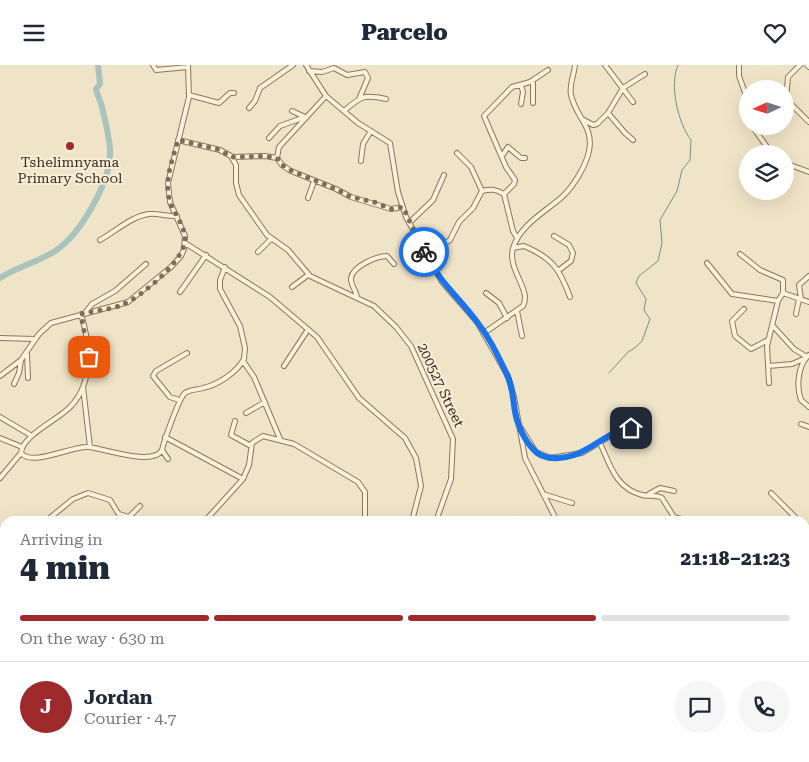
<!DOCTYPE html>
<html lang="en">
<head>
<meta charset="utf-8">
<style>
	body { margin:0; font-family:"Roboto Serif",serif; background:#f6f6f7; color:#1f2937; height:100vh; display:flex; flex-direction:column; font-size:19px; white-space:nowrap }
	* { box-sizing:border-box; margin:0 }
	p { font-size:16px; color:#747a83 }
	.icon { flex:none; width:28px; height:28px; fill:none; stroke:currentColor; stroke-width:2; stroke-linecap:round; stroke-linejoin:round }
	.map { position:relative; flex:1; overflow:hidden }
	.details { position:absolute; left:0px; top:451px; width:810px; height:246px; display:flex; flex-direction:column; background:#fff; border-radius:15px 15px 0 0; box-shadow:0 5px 20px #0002 }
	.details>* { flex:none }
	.needle { width:32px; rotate:266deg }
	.fabs { position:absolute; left:739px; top:15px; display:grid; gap:10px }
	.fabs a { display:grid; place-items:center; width:55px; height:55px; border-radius:50%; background:#fff; box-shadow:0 5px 20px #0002; font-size:25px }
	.pin { position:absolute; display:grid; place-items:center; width:42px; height:42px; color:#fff; margin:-21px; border-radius:10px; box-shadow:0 2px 8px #0006 }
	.courier { position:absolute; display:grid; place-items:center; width:50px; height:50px; margin:-25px; border:4px solid #1a73e8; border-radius:50%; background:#fff; color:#222; box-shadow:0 1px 6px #0007 }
	.head em { font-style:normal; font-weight:800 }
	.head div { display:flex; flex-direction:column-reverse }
	.head { display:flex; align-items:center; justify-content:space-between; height:85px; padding:0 20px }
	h1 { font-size:32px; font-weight:800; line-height:38px }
	.bar { display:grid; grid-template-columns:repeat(4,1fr); gap:8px 5px; align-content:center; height:60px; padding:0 20px }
	.bar i { height:6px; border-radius:4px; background:#e0e1e3 }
	.bar .selected { background:#9e2a2b }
	.bar p { grid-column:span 4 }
	.line { display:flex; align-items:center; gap:12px; padding:0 20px; border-top:1px solid #e0e1e3 }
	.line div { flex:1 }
	.round { display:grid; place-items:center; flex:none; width:52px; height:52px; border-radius:26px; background:#f6f6f7 }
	header { display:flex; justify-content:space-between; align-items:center; height:65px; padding:0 20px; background:#fff; font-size:22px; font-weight:800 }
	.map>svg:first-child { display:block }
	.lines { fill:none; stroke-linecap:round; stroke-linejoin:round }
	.stream { stroke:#6f938a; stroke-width:1 }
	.river { stroke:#a9c4bc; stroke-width:6 }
	.minor-casing { stroke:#8d765c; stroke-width:6 }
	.minor { stroke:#faf1dc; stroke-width:4 }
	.done { stroke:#7c6e5b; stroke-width:5; stroke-dasharray:0 9 }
	.route { stroke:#1a73e8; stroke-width:6 }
	.poi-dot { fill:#9e2a2b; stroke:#f7eed8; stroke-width:2 }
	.labels { text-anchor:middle; stroke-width:4; stroke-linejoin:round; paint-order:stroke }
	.poi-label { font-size:14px; fill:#3d2e20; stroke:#f7eed8 }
	.street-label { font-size:14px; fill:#3d2e20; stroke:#f7eed8 }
</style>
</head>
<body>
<header><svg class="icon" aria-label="menu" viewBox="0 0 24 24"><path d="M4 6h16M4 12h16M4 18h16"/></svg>Parcelo<svg class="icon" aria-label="heart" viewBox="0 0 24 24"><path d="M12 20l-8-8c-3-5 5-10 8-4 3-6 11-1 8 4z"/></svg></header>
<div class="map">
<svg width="809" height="697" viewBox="0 0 809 697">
	<rect width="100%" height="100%" fill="#f0e4c8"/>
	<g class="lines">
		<path class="stream" d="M609 308 628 287 636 282 642 276 650 254 644 245 646 234 636 218 639 211 658 196 662 178 660 155 677 126 682 105 690 95 691 75C678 58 669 20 678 0
			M294 697 299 692"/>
		<path class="river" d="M0 213C17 202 38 197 55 186 81 169 112 115 110 84 109 70 105 55 102 42 101 36 97 31 96 24L100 19 98 0"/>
		<defs>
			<path id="minor" d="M153 0 156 5 188 2
				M306 0 326 31 358 58 390 78 398 127 406 152 442 217 477 257 508 311 514 332 525 393 557 456
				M605 0 633 37
				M739 0V11L748 36
				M800 0 788 12 786 34 809 57
				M807 0 809 2
				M309 6 322 7 334 3 347 10 365 7 368 13 359 34
				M533 15V38
				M521 20 523 27 521 39
				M189 30 219 38 230 28H234
				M249 43 255 36 260 23 293 0
				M292 46 305 52
				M344 46C361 31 364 29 386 34
				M608 48 625 68 633 75
				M582 54 593 60 597 59 608 48 623 23 645 9
				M752 61 772 89
				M269 73 280 61 305 52
				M178 75 220 85 231 91 236 100V118L239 130 267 170 288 185 310 211 374 241 396 262 411 281 453 374 451 414 436 456
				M457 88 471 102 482 126
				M502 91 508 82 521 93H525
				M232 92 265 91 277 93 282 100 291 106 336 124 351 132 391 144 403 142
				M277 93 279 82 326 31
				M361 96 363 79 371 66
				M785 98 809 107
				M504 129 514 119 515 115 506 102 484 51 512 22 530 17 548 5
				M308 133 314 116
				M409 158 433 135 444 110
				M554 171 569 180 573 188 571 196 559 205
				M100 175C116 166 132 151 149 149 159 148 167 152 177 151
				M185 178 270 232 317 272 359 333 405 373 416 393 421 421 412 456
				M513 183 524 181C553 193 560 205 570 232
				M258 187 271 174
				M740 189 760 205 783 215V228
				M427 191 450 175 459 157 473 143 482 126C491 124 496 124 504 129L513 166 517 173
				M707 198 732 229 778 236 783 228 809 237
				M292 222 308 210
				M180 227 206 190
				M486 228 499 238 507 253
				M357 232C356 225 350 219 351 213 353 201 377 191 387 191L394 199
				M801 234 799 220 809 211
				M744 244 732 256 735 271 751 284 768 275
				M517 246 522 271
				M85 248 92 239 115 226 146 199
				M81 249C90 278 94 317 71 341 60 354 22 370 21 388 32 402 71 381 88 382 103 383 153 402 162 385 164 376 179 333 185 328 191 324 197 325 203 323 218 320 237 307 244 294L245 283 240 261 220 224V215L225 202
				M796 249 799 234
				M773 261 794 284 807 292
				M484 268 523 241C532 225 507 205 513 183 520 160 545 147 562 132 573 122 586 101 589 86 594 61 576 53 571 30 569 20 574 10 575 0
				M0 273 35 274
				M27 289 28 313
				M809 290C798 300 796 321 801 335L809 342
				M243 296 254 312 280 374
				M284 301 307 266
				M768 301 792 299 806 293
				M0 311 21 295 39 269 51 258 128 237 171 202 181 191 184 184 185 171 170 137 168 118 189 32 188 0
				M769 318 767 281 778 236
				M14 319 19 308 21 295
				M83 322 90 382
				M179 335 170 332 153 311 156 306 187 288
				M246 348 265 337
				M0 352 32 371
				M235 356 231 370 251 381
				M801 359 809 362
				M519 360 536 387 550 393 582 388 619 366 634 362
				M165 372 243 414
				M0 373 22 382
				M600 378C610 399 615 423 642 430 649 432 655 429 662 433L674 452 688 456
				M162 385 168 394
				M0 413 21 388
				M771 428 799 456
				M543 429 572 438
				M649 429 660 423 674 426
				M119 449 129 452 140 441
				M517 454 518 456
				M46 456 73 434 88 428 110 435 123 456
				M205 456 243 414 249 400 252 378 263 371 294 379 358 417 365 427V456
				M805 464 809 468
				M0 472 5 473
				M805 477 809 472
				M0 512 5 514
				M0 637 5 638
				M213 692 216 697
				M0 694 4 697
				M161 697 162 692
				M185 697 186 694 192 693 203 696
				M237 697 239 692
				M358 697 362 692
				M524 697 526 692"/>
		</defs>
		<use href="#minor" class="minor-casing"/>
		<use href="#minor" class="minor"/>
	</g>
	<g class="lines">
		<path class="done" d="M89 292 81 249C95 245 109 245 122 240 141 232 187 194 185 173 184 161 177 152 172 142 162 119 172 97 178 75L220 85 232 92 265 91 277 93 282 100 292 106 336 124 351 132 374 137 391 144 403 142 424 187"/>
		<path class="route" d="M424 187C440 218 458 231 477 257 489 272 499 292 507 310 515 325 512 343 518 358 522 370 533 390 546 392 582 400 602 366 631 363"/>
	</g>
	<circle class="poi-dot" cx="70" cy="81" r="5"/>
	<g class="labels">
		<g class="poi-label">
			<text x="70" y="102">Tshelimnyama<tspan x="70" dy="16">Primary School</tspan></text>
		</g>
		<g class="street-label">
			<text transform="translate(441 320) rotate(65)" y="5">200527 Street</text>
		</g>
	</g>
</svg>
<div class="fabs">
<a><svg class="needle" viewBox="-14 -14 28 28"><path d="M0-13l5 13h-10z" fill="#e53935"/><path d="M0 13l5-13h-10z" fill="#747a83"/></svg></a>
<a><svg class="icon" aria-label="layers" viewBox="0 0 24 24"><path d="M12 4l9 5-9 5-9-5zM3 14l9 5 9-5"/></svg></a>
</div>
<div class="pin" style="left:89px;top:292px;background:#ea580c"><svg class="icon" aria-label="bag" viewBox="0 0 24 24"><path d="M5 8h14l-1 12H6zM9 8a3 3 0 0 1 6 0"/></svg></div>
<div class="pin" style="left:631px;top:363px;background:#1f2937"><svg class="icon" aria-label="home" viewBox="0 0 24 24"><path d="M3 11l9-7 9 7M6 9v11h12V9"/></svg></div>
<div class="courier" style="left:424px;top:187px"><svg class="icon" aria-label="bike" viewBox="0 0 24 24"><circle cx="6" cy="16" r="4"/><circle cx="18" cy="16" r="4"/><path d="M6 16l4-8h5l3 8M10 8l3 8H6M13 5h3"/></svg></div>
<section class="details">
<div class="head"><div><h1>4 min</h1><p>Arriving in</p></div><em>21:18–21:23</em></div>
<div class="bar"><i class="selected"></i><i class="selected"></i><i class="selected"></i><i></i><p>On the way · 630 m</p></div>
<div class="line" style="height:90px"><b class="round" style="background:#9e2a2b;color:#fff">J</b><div><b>Jordan</b><p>Courier · 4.7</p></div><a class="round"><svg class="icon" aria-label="chat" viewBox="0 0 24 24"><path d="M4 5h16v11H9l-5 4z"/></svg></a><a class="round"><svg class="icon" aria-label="phone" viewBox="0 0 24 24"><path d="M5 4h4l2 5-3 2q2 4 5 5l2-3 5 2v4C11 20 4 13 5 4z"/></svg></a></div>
</section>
</div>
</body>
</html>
